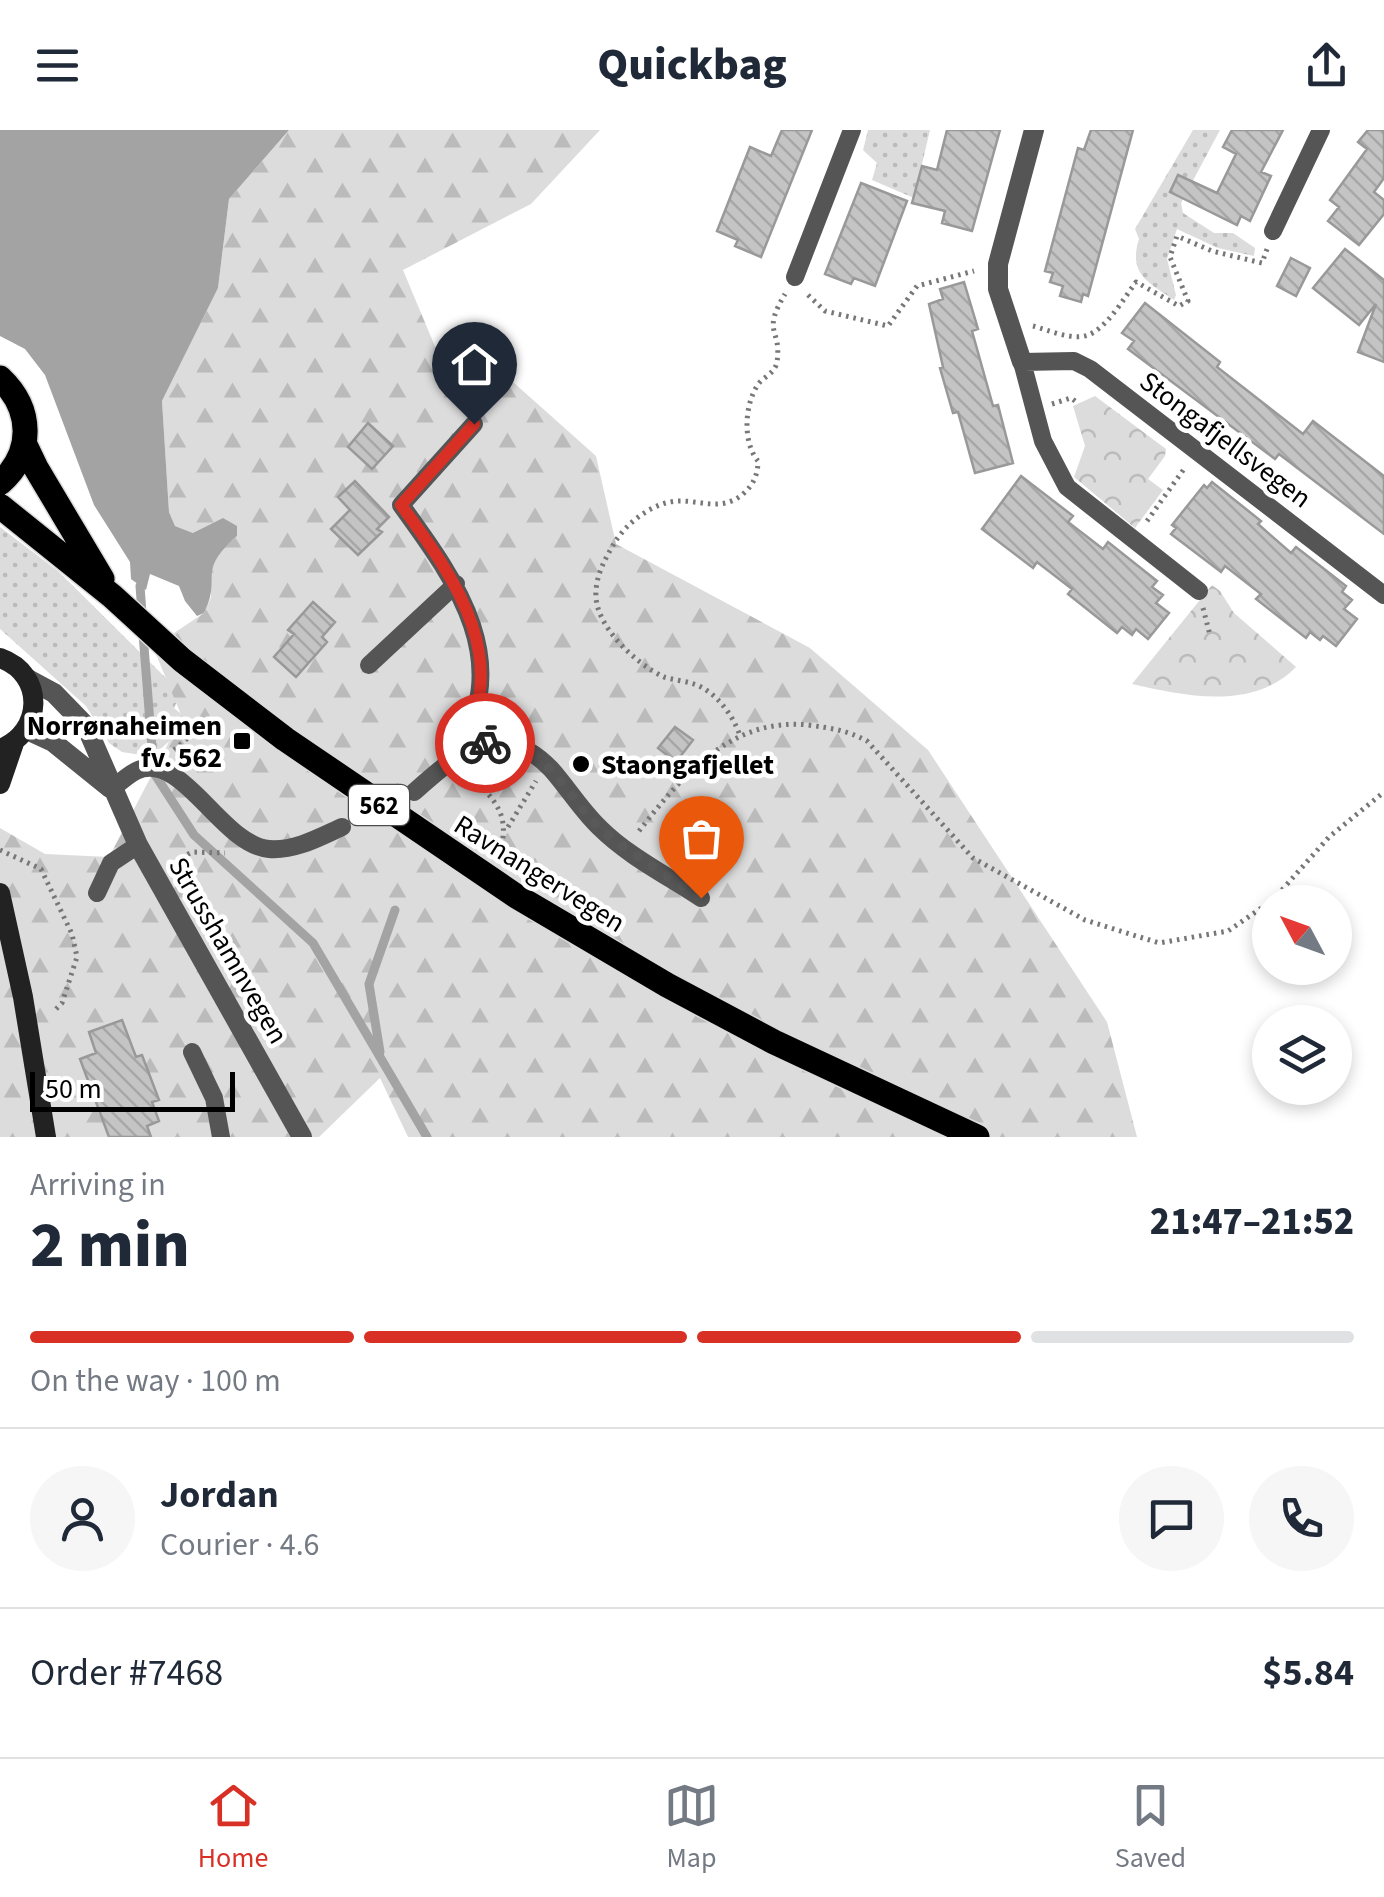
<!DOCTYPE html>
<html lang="en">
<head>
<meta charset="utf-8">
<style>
	body { margin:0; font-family:"Source Sans 3",sans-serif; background:#f6f6f7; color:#1f2937; height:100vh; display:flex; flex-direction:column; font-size:38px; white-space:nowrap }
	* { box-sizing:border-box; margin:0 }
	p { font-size:32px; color:#747a83 }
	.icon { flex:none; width:55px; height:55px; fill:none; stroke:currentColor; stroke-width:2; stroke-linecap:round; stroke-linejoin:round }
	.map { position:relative; height:1007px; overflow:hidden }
	.drawer { display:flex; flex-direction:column; background:#fff; flex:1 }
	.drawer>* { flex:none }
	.needle { width:65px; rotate:311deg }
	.fabs { position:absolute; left:1252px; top:755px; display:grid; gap:20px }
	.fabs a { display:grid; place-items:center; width:100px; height:100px; border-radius:50%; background:#fff; box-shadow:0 5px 15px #0003; font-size:50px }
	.scale { position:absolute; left:30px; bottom:25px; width:205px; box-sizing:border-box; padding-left:10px; border:5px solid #000; border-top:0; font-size:28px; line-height:35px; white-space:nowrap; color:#000; -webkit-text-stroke:8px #fff; paint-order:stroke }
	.pin { position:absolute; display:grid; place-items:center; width:85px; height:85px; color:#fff; margin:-102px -42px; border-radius:50% 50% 50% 0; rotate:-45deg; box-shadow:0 0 10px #0007 }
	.pin .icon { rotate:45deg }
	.courier { position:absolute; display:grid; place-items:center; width:100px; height:100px; margin:-50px; border:8px solid #d93025; border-radius:50%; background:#fff; color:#222; box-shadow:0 2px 12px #0007 }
	.summary em { font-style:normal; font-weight:800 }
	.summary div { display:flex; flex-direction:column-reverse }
	.summary { display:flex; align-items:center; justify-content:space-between; height:170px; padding:0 30px }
	h1 { font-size:65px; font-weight:800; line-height:75px }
	.bar { display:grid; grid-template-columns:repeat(4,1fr); gap:15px 10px; align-content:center; height:120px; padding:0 30px }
	.bar i { height:12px; border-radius:8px; background:#e0e1e3 }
	.bar .current { background:#d93025 }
	.bar p { grid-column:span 4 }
	.line { display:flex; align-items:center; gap:25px; padding:0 30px; border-top:2px solid #e0e1e3 }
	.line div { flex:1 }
	.round { display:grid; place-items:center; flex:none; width:105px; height:105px; border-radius:52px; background:#f6f6f7 }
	header { display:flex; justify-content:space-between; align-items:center; height:130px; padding:0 30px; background:#fff; font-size:45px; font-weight:800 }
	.tab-bar { display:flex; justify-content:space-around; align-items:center; height:140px; border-top:2px solid #e0e1e3; background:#fff; font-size:28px; color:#747a83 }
	.tab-bar a { display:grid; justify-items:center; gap:5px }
	.tab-bar .current { color:#d93025 }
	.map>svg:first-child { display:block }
	.grass { fill:url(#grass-dots) }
	.forest { fill:url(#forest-firs) }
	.park { fill:url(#park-crowns) }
	.water { fill:#a3a3a3 }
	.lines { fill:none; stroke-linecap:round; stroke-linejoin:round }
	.stream { stroke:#a3a3a3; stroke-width:9 }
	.building { fill:url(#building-back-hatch); stroke:#999; stroke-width:2.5 }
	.primary-casing { stroke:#dbdbdb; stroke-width:28 }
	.path { stroke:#777; stroke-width:5; stroke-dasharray:2.5 5; stroke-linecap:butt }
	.service { stroke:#555; stroke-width:18 }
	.minor { stroke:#555; stroke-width:20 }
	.tertiary { stroke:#555; stroke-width:20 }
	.secondary { stroke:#222; stroke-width:20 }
	.primary { stroke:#000; stroke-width:25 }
	.done { stroke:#595959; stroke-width:10; stroke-dasharray:0 18 }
	.route { stroke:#d93025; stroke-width:12 }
	.poi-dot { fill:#000; stroke:#fff; stroke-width:4 }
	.labels { text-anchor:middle; stroke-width:9; stroke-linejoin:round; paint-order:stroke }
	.shield { fill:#fff; stroke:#4c4c4c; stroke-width:2.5 }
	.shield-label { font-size:25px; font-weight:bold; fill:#000 }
	.street-label { font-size:28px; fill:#000; stroke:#fff }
	.poi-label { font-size:28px; font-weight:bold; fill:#000; stroke:#fff; text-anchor:end }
</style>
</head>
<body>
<header><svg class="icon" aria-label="menu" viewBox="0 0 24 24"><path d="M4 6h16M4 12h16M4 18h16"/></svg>Quickbag<svg class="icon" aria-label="share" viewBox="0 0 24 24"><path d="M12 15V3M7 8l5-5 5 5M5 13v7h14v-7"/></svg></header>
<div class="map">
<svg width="1384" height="1007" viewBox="0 0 1384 1007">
	<defs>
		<pattern id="grass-dots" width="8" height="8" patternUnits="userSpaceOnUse" patternTransform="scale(2.5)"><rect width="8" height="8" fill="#dcdcdc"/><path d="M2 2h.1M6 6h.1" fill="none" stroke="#bbb" stroke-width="1.8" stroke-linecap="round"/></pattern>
		<pattern id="forest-firs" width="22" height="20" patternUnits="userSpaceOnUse" patternTransform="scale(2.5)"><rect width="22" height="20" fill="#dcdcdc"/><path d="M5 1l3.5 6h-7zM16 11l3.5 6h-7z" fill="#bbb"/></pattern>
		<pattern id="park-crowns" width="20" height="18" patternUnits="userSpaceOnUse" patternTransform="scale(2.5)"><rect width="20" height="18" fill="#dcdcdc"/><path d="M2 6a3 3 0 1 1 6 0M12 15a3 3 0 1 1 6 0" fill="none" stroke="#bbb"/></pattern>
		<pattern id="building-back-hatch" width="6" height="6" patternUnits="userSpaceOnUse" patternTransform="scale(2.5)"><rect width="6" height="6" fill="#c4c4c4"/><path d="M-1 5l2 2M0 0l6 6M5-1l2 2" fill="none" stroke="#a7a7a7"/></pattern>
	</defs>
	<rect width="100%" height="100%" fill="#fff"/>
	<path class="grass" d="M868 0H930L914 68 872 50 877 33 863 20Z
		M1193 0H1220L1181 73 1183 83 1214 103H1233L1255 118 1254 126 1218 118 1177 99 1167 129 1176 165 1174 170C1148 152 1128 144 1139 109L1135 99Z
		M0 397 58 441 181 563 174 578 191 592 156 623 148 626 122 622 109 613 86 576 0 499Z"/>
	<path class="forest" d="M289 0H600L531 74 403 140 439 226 513 252 596 326 616 414 810 518 928 620 1107 892 1137 1007H408L380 948 319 1007H0V698L45 724 109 727 182 587 153 517 204 483 211 467V436L220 421 237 406 193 403 175 396 169 382 162 271 218 158 229 69Z"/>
	<path class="park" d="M1095 266 1166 319 1165 326 1148 349 1163 360 1135 398 1074 347 1085 316 1073 276Z
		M1212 455 1220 461 1234 483 1296 537C1253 581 1185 566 1132 554Z"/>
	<path class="water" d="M0 0H289L229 69 218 158 162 271 169 382 175 396 193 403 223 388 237 396V406C195 443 223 446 204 483L197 486 185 471 179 456 150 444 146 460 131 449 130 432 94 375 45 245 25 219 0 206Z"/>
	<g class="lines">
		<path class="stream" d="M140 456 142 483
			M143 504 154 643 194 705 313 813 427 1007
			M380 922 369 854 395 780"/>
	</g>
	<path class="building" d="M782 0H812L761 127 735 116 738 110 717 101 750 17 771 26Z
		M947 0H1000L972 101 942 93 945 81 912 73 922 36 937 40Z
		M1091 0H1133L1088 166 1083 164 1081 172 1060 166 1063 156 1050 152 1053 143 1045 141 1078 18 1084 20Z
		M1232 0H1283L1261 42 1271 46 1250 91 1241 86 1237 95 1170 62 1178 45 1217 63 1236 24 1223 17Z
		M1368 0H1384V48L1374 62 1384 70V84L1359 115 1328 91 1339 77 1330 70 1367 19 1358 12Z
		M861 53 907 71 875 156 854 148 851 154 825 144Z
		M1345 119 1384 150V232L1358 222 1376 174 1359 195 1313 158Z
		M1291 128 1310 138 1296 166 1277 156Z
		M964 152 978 199 972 201 993 276 998 275 1013 333 975 343 958 282 953 283 940 238 943 237 929 174 943 169 940 159Z
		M1145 173 1220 232 1217 237 1303 304 1313 291 1384 346V404L1279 324 1275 329 1128 219 1134 211 1122 203Z
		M368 293 393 316 372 339 348 317Z
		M1021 346 1073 386 1068 392 1103 419 1108 412 1157 451 1152 457 1163 465 1156 473 1169 483 1148 509 1136 499 1132 505 1122 497 1117 503 1068 464 1072 459 1037 432 1033 438 982 399Z
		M355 351 389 387 377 399 382 402 358 425 331 399 350 380 338 367Z
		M1212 352 1261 391 1258 394 1291 423 1296 417 1346 456 1342 462 1352 470 1344 479 1357 489 1336 516 1323 506 1320 510 1310 502 1306 508 1256 469 1261 464 1225 436 1221 442 1171 404 1176 398 1172 395 1204 355 1207 358Z
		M313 472 335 492 322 507 327 512 296 547 274 527 294 504 288 500Z
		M675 597 693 610 676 632 658 618Z
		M122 890 136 927 142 925 159 970 152 972 159 991 147 996 151 1007H109L80 929 96 923 89 902Z"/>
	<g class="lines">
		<defs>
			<path id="primary" d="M0 248C33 279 34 323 0 353
				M25 315 36 338 102 449
				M0 376 112 466 182 530 285 609 516 766 667 855 774 912 977 1007"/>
		</defs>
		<use href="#primary" class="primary-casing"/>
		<path class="path" d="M808 165 825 181 888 196 917 156 974 141
			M1033 196C1048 200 1073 211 1088 205 1107 198 1124 168 1136 152L1179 176 1188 171 1170 127 1177 106 1212 121 1262 133 1267 119
			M1052 274 1071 268 1079 274
			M1147 391 1184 339
			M1203 478 1210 505
			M739 603C732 584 715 561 694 554 685 551 674 550 664 547 636 534 593 495 596 461 597 443 606 427 615 412 626 394 649 376 670 372 696 367 719 384 743 364 753 355 758 345 758 331 743 313 744 277 757 256 762 247 775 244 777 232 782 198 761 204 785 164
			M174 620 207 591 224 606
			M468 643C494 669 511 684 500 721
			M508 697 536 651
			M639 701C682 646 731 587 808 595 830 598 847 600 867 611L973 728 1085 790 1159 813 1228 801 1273 770 1329 707 1384 662
			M0 720 41 739 72 804 77 827 62 873 54 881
			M181 728 192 722 225 723"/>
		<path class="service" d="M1273 101 1321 0
			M795 147 852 0
			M1199 461 1067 357 1043 311 1022 232 1074 231 1090 239 1384 465
			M369 535 456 454
			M453 628C517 534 457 452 401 375L474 294
			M112 659C119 653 128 645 136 641 182 619 221 715 269 719 295 721 320 707 342 697
			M414 662C457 624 499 585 551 639 568 658 581 680 600 698 628 726 668 746 701 768
			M97 763 111 733 138 715
			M192 922 214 968 221 1007"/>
		<path class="minor" d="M1022 232 998 159V134L1034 0"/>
		<path class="tertiary" d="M28 549 54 563 86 596 138 715 302 1007
			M27 600 53 612 110 658"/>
		<path class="secondary" d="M0 528C46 544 43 603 0 619
			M0 654 14 613
			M0 763 23 867 46 1007"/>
		<use href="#primary" class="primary"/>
	</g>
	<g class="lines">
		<path class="done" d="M485 613C542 601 569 673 604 702 634 726 669 746 701 768"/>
		<path class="route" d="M474 294 401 375C457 451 517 535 454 628L485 613"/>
	</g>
	<g class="poi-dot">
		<rect x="232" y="601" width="20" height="20" rx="5"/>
		<circle cx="581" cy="634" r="10"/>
	</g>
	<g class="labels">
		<rect class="shield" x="349" y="655" width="60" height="40" rx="8"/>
		<g class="shield-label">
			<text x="379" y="684">562</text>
		</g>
		<g class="street-label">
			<text transform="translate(1226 309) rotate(37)" y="10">Stongafjellsvegen</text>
			<text transform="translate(540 743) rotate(32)" y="10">Ravnangervegen</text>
			<text transform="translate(229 820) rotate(60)" y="10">Strusshamnvegen</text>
		</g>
		<g class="poi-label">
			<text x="222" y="605">Norrønaheimen<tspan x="222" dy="32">fv. 562</tspan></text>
			<text x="601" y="644" text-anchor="start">Staongafjellet</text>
		</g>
	</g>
</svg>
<div class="fabs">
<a><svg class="needle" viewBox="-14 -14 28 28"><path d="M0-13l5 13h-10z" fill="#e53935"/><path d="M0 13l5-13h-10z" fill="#747a83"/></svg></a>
<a><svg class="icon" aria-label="layers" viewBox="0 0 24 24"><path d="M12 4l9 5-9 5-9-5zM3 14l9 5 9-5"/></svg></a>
</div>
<div class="scale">50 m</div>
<div class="pin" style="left:701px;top:768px;background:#ea580c"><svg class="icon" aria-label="bag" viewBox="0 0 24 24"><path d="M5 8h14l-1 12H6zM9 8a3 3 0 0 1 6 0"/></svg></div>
<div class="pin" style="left:474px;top:294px;background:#1f2937"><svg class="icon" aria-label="home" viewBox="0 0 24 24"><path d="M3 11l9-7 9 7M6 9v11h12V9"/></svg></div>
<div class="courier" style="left:485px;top:613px"><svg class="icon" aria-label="bike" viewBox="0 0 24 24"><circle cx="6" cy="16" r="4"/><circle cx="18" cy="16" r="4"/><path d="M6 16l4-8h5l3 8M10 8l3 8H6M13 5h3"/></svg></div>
</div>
<section class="drawer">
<div class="summary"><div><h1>2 min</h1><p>Arriving in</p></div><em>21:47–21:52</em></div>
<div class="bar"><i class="current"></i><i class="current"></i><i class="current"></i><i></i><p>On the way · 100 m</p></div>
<div class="line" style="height:180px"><a class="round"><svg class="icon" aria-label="person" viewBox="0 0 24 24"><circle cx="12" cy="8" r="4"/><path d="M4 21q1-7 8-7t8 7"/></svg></a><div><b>Jordan</b><p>Courier · 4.6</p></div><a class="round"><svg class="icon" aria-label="chat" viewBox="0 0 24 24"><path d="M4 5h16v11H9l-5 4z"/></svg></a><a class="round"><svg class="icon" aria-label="phone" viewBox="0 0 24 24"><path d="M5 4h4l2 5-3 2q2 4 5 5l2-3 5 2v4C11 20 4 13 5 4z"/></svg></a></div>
<div class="line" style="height:130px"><div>Order #7468</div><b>$5.84</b></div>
</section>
<nav class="tab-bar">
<a class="current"><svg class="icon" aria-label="home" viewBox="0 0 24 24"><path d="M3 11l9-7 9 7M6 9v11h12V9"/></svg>Home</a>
<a><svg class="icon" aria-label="map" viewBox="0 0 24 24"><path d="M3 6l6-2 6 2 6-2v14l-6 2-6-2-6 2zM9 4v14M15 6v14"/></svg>Map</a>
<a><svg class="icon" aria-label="saved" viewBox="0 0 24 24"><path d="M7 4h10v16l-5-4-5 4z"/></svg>Saved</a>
</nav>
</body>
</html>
